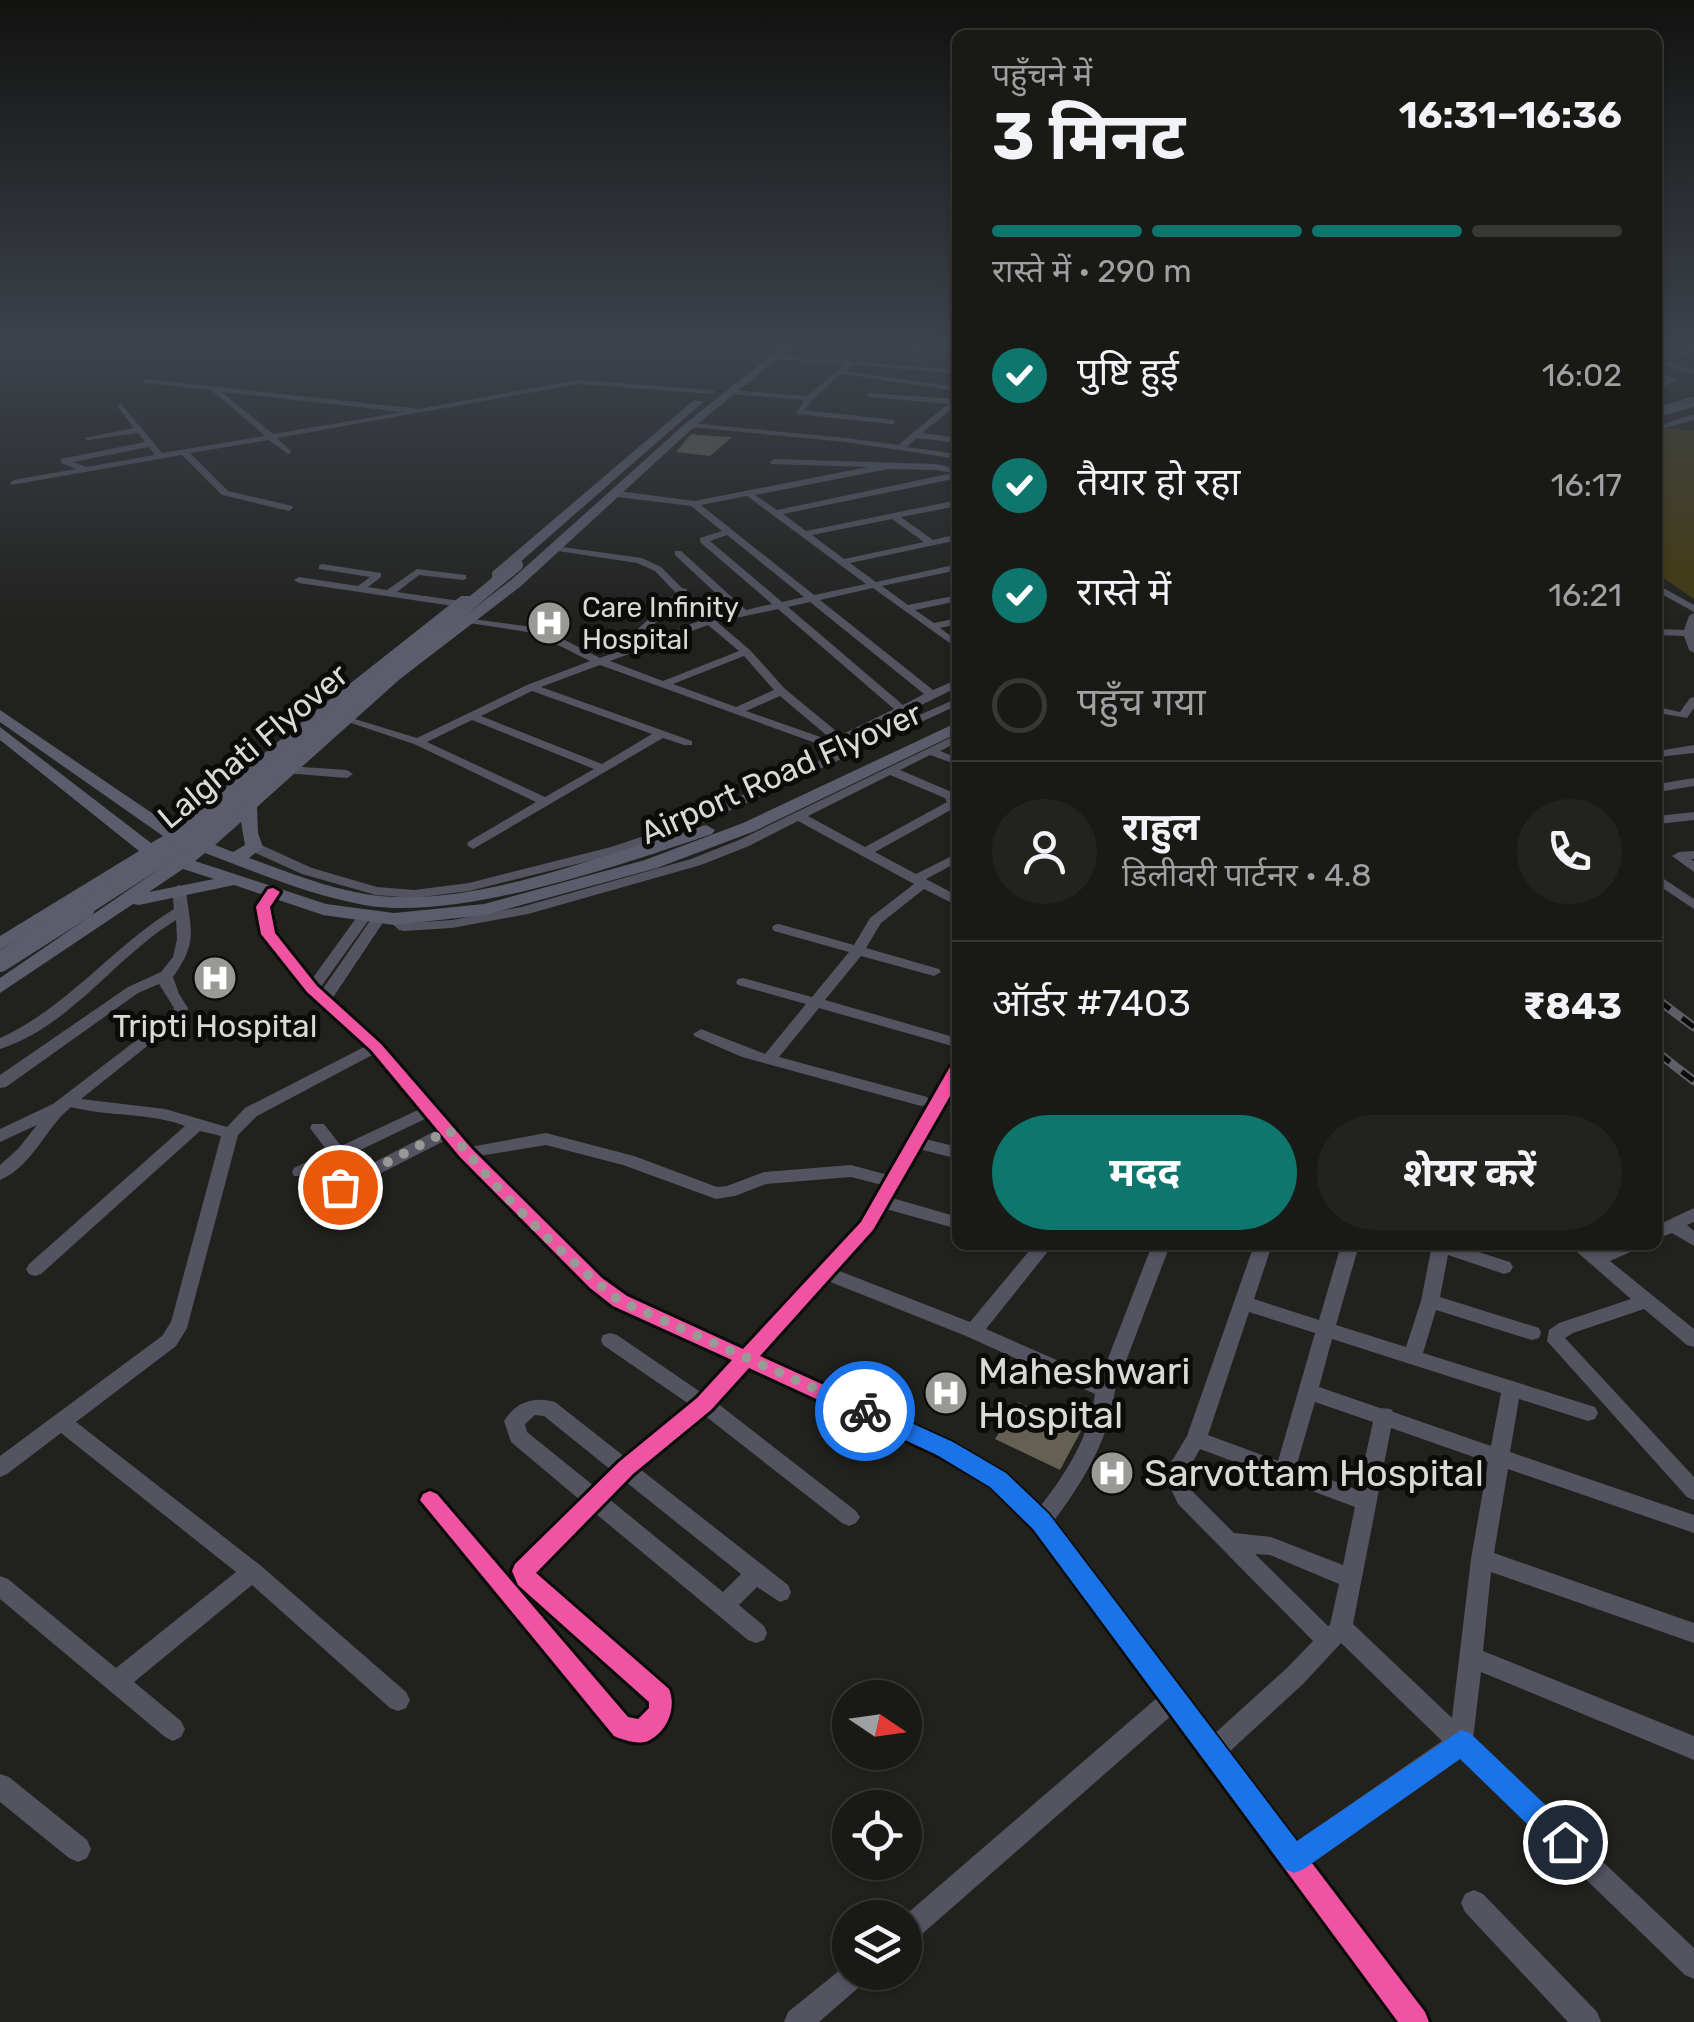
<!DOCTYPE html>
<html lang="hi">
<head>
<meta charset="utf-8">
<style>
	body { margin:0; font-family:Rubik,"Noto Sans Devanagari",sans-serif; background:#22221f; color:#f1f3f6; height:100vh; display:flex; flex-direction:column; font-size:38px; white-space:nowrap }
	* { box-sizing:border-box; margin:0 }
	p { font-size:32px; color:#9fa0a1 }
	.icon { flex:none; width:55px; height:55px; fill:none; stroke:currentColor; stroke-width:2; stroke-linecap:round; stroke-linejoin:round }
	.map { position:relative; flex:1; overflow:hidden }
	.side { position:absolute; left:952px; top:30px; width:710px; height:1220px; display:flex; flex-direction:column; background:#191916; border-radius:15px; box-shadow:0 2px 8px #0004,0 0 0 2px #373835 }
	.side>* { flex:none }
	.needle { width:65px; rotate:103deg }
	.tools { position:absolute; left:832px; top:1680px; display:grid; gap:20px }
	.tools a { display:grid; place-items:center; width:90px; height:90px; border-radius:50%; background:#191916; box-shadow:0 2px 8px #0004,0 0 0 2px #373835; font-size:50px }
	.pin { position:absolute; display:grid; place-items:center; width:85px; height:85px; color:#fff; margin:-42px; border:5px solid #fff; border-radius:50%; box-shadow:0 2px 10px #0007 }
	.courier { position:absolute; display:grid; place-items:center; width:100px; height:100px; margin:-50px; border:8px solid #1a73e8; border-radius:50%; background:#fff; color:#222; box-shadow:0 2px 12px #0007 }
	.summary em { font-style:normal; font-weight:700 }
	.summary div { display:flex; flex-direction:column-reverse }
	.summary { display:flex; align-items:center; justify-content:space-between; height:170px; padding:0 40px }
	h1 { font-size:65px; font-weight:700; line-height:75px }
	.bar { display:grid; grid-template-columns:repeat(4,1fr); gap:15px 10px; align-content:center; height:120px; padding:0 40px }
	.bar i { height:12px; border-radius:8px; background:#373835 }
	.bar .current { background:#0f766e }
	.bar p { grid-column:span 4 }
	.line { display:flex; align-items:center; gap:25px; padding:0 40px; border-top:2px solid #373835 }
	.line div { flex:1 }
	.round { display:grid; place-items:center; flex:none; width:105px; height:105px; border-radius:52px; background:#22221f }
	ol { padding:0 40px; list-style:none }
	li { display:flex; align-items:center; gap:30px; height:110px }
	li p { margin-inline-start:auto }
	li .icon { padding:10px; border-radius:50%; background:#0f766e; color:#fff; stroke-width:4 }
	li:last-child { color:#9fa0a1 }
	li i { width:55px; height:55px; border:5px solid #373835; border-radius:50% }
	.button { display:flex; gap:20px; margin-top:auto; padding:20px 40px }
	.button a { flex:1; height:115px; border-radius:60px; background:#0f766e; color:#fff; font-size:40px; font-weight:700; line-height:115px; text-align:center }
	.button a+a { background:#22221f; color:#f1f3f6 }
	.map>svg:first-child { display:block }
	.green { fill:#443b0f }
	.building { fill:#646153 }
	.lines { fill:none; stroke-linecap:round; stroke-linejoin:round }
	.minor { fill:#535460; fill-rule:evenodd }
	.major { fill:#5c5d6c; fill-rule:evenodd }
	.rail-casing { stroke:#5f6067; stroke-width:9 }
	.rail { stroke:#0b0b09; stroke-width:5; stroke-dasharray:15; stroke-linecap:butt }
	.major-bridge-far2 { stroke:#5c5d6c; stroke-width:12 }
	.major-bridge-far1 { stroke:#5c5d6c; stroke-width:16 }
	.major-bridge { stroke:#5c5d6c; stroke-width:20 }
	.cycleway-casing { stroke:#0b0b09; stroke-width:6 }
	.cycleway { fill:#f153a3; fill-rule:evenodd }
	.route { fill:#1a73e8 }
	.done { stroke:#999996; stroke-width:10; stroke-dasharray:0 18 }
	.labels { text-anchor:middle; stroke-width:10; stroke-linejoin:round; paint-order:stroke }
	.far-poi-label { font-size:28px; fill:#d9d9d6; stroke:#0b0b09; text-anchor:start }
	.street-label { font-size:32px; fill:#d9d9d6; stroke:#0b0b09 }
	.poi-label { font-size:32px; fill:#d9d9d6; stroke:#0b0b09 }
	.near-poi-label { font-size:38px; fill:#d9d9d6; stroke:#0b0b09; text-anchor:start }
</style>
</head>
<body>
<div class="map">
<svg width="1694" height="2022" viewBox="0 0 1694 2022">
	<rect width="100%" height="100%" fill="#21211e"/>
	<path class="green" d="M1665 428 1694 431V599L1658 574V430Z"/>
	<path class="building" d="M691 434 711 436 732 437 710 456 676 452Z
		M1018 1402 1081 1431 1060 1470 995 1439Z"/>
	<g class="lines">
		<path class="minor" d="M914 346H920L913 355 909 353Z
			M932 346 958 349V353L933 347Z
			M1694 348V352L1676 357 1672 355Z
			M772 355 958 370V374L853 364 845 371 958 387V391L841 374 812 400 804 410 894 420V424H891L796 414 804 400 728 394 731 390 807 396 845 364 775 359Z
			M1658 360 1694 370V374L1658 364Z
			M1658 374 1677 379 1678 381 1658 388V384L1666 381 1658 378Z
			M146 379 419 409 579 380 712 390 716 392 712 394 579 384 277 438 292 452 288 454 269 440 190 453 228 491 292 506 293 508 289 511 222 495 182 455 11 485 10 483 14 480 76 469 61 463V459L145 442 138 433 88 440 84 438 134 428 117 406 121 404 162 453 265 436 211 390 143 383ZM222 392 403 412 273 434ZM149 447 155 455 86 467 73 462Z
			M866 393 958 399V404L922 433 958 438V443L917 438 906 447 958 454V459L846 442 690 427 686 425 690 423 846 438 898 445 948 404 869 397Z
			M1691 397H1694V401L1658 411V407Z
			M1691 415H1694V420L1658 430V426Z
			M774 459 936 464 958 469V478L783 514 806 531 958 500V506L901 517 933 540 958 534V540L850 563 876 582 958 564V570L882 586 908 605 958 595V601L915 610 934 623 958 618V624L940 628 958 641V649L873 588 820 600 933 690 958 679V687L848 741 851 744 849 746 958 698V705L681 833 621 853 469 891 414 898 376 895 302 874 249 850 247 847 249 844H259L312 868 377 887 414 890 469 883 611 847 671 827 849 747 821 745 600 665 541 687 692 741V745H684L663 738 473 849 467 845 468 842 536 802 414 744 339 719 345 716 417 738 527 685 590 661 534 633 469 623 465 622V618L541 628 600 658 622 650 620 647 621 645 676 593 655 571 637 563 558 551 553 548 555 546 642 558 661 567 682 588 687 589V593L711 617 736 612 675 555V551H681L746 610 772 604 700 542V538L722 531 691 506 618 497 614 494 618 491 694 501 868 467 771 464 770 462ZM888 469 936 470 953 473 777 510 755 495ZM747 496 866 584 814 595 701 505ZM892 519 924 542 844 559 812 535ZM727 535 804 597 782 602 710 541ZM681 598 702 620 632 646ZM810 602 924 694 903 705 788 607ZM778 609 894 709 841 735 785 689 750 650 717 622ZM708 625 739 651 663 681 610 661ZM744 656 774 690 736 707 673 684ZM532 691 652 734 602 764 481 716ZM780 696 831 739H826L746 711ZM472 720 594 769 545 797 427 742Z
			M322 564 381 573V577L368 587 387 590 417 569 466 575V579L463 580 419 575 397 592 460 601 465 604 460 607 299 583 294 580 299 577 358 586 370 577 319 569V565Z
			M1658 585 1694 605V612L1658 592Z
			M1694 613V653L1689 650 1684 636 1658 635V629L1684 630 1689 616Z
			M1694 697V708L1687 718 1658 713V707L1680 712 1690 698Z
			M958 734V742L940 751 958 758V765L930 755 900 770 954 793 958 806 875 852 916 874 958 853V862L926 879 958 896V906L924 889 881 923 866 948 939 969 941 972 934 976 861 956 825 1000 957 1038 958 1044 952 1046 819 1008 779 1057 927 1097 929 1101 927 1105 921 1106 742 1057 696 1037 693 1034 701 1029 706 1031 765 1054 806 1004 738 985 736 982 738 979 743 978 812 997 849 952 774 931 772 928 774 925 779 924 854 945 870 918 914 884 798 821 749 846 701 865 528 914 452 928 404 931 399 930 387 919 394 915 407 923 452 920 521 907 691 859 739 840ZM890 775 945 798 947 802 865 847 808 816Z
			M1694 745V753L1658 757V751Z
			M288 766 347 770 353 774 347 778 284 773V767Z
			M1694 778V786L1658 792V784Z
			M1694 812V820L1658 824V816Z
			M1694 851V859H1691L1694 861V872L1672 856 1679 852Z
			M1658 875 1694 899V909L1658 885Z
			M179 885 186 889C190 930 199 941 173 977L179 994 188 1008 186 1015 81 1099 165 1109 227 1127 245 1108 366 1046 307 992 263 937 256 907 268 889 273 888 280 892 270 907 275 933 312 979 359 914 364 913 371 917 320 988 322 990 374 915H384L386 918 332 999 381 1044 470 1147 546 1133 634 1156 717 1187 727 1186 764 1172 851 1165 888 1175 950 1067 958 1062V1082L925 1139 958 1147V1159L919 1149 901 1181 903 1183 892 1198 958 1217V1229L886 1209 873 1230 837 1270 970 1322 1034 1245H1053L986 1329 1100 1379 1152 1245H1170L1115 1390C1109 1440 1083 1482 1053 1522L1214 1734 1287 1668 1313 1641 1178 1504 1164 1474 1187 1436 1254 1245H1272L1254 1299 1319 1320 1341 1245H1359L1336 1325 1406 1347 1421 1301 1431 1250 1428 1245H1457L1510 1262 1513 1267 1510 1272 1504 1274 1448 1255 1440 1297 1539 1328 1541 1333 1539 1338 1532 1340 1436 1310 1423 1353 1595 1407 1598 1413 1595 1419 1588 1421 1519 1399 1510 1452 1694 1515V1533L1508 1469 1494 1553 1694 1623V1643L1491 1572 1483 1651 1694 1736V1760L1481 1672 1473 1739 1694 1948V1979L1685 1975 1459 1757 1311 1862 1425 2012 1429 2022H1398L1172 1715 914 1941 905 1945V1918H902L1158 1697 1034 1529 991 1486 938 1455 749 1368 717 1403 856 1511 860 1517 856 1523 849 1526 842 1523 704 1415 640 1469 788 1585 791 1592 788 1599 780 1602 757 1587 739 1605 764 1626 767 1633 764 1640 756 1643 748 1640 595 1513 536 1573 669 1689C677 1708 667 1732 648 1741 638 1745 623 1740 614 1736L420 1500 423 1494 430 1491 437 1494 628 1717 638 1719 649 1708V1702L518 1585 512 1571 515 1564 580 1500 511 1442 504 1421C516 1402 533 1396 555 1402L625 1457 689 1404 603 1345 601 1340 603 1335 610 1333 617 1335 702 1393 732 1360 613 1306 590 1288 446 1140 346 1191H334L331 1187 334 1183 437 1130 427 1118 306 1176H294L292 1172 294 1168 328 1152 310 1128 312 1124H324L341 1146 420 1109 374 1054 257 1116 238 1135 187 1328 176 1346 76 1422 260 1565 406 1692 410 1700 406 1708 398 1711 390 1708 252 1585 134 1682 181 1721 185 1729 181 1737 173 1741 165 1737 0 1599V1576L8 1579 116 1668 236 1572 61 1433 7 1474 0 1477V1456L162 1336 171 1322 221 1136 200 1131 41 1274 35 1276 29 1274 26 1269 29 1264 185 1126C149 1112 108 1117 71 1107 45 1128 33 1166 0 1180V1165L18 1149 37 1125 0 1142V1129L53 1104 172 1013 174 1008 159 984 138 993 6 1087 0 1088V1075L128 987 161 972 173 957 177 939 176 920C114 958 71 1026 0 1049V1038C67 1008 112 947 174 909L172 889ZM546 1145 623 1165 716 1199 735 1196 766 1184 851 1177 882 1185 861 1222 743 1349 627 1296 602 1278 479 1156ZM828 1281 966 1336 1095 1394C1089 1438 1066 1473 1040 1507L1005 1474 952 1443 760 1356ZM1249 1312 1315 1333 1278 1461 1208 1435ZM1332 1339 1501 1393 1491 1446 1393 1412 1391 1409 1380 1408 1319 1387ZM1315 1402 1373 1422 1358 1490 1296 1467ZM535 1415 544 1416 611 1470 594 1486 527 1432 525 1424ZM1391 1428 1488 1462 1471 1559 1452 1718 1353 1624ZM1200 1449 1355 1507 1343 1565 1271 1537 1234 1533 1193 1492 1185 1475ZM626 1482 741 1574 723 1592 609 1499ZM1255 1554 1270 1555 1339 1584 1330 1625 1328 1626ZM1341 1643 1442 1741 1296 1842 1228 1753 1303 1684Z
			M1694 1208V1222L1687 1225 1694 1231V1246L1672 1233 1658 1238V1225Z
			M1569 1245H1590L1598 1252 1613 1245H1638L1635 1250 1610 1261 1694 1329V1347L1687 1345 1644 1309 1573 1333 1565 1338 1694 1477V1500L1687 1497 1547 1341 1549 1330 1559 1323 1631 1299Z
			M0 1774 9 1777 87 1840 91 1849 87 1858 78 1862 69 1858 0 1802Z
			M1474 1890 1483 1894 1597 2012 1601 2022H1568L1465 1912 1461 1903 1465 1894Z
			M850 1962V1972H870L866 1981 819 2022H784L788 2012Z"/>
		<path class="major" d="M783 346H793L694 427 521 586 400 679 257 807 258 833 263 847 249 858C287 872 324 887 365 894 472 912 603 852 706 825L715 830 712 834C620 865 459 922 364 905 309 895 258 873 205 853L195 861 326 904 394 913 484 904 645 860 743 823 958 722V733L755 831 657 868 485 915 394 925 323 915 234 885 139 905 133 904 0 993V978L168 863 152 858 0 950V936L139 851 0 740V727L151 843 163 836 0 722V710L174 828 314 712 461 596H471V602L324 718 187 835 201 840 390 673 511 580 686 423ZM241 822 245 845 233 852 215 845ZM176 842 190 848 179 856 164 850ZM183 869 214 879 149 892Z
			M694 400 703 402 502 578H492V572Z
			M1694 401V407L1658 417V411Z"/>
		<defs>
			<path id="rail" d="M1658 1000 1694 1027
				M1658 1053 1694 1081"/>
		</defs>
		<use href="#rail" class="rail-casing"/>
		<use href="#rail" class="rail"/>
		<path class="major-bridge-far2" d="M379 679 517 565"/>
		<path class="major-bridge-far1" d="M81 910 199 834 382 676"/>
		<path class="major-bridge" d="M0 962 85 908"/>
		<defs>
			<path id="cycleway" d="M273 888 280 892 270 907 275 933 317 986 381 1044 472 1149 602 1278 627 1296 743 1349 861 1222 950 1067 958 1062V1082L873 1230 760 1356 952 1443 1005 1474 1048 1515 1425 2012 1429 2022H1398L1034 1529 991 1486 938 1455 749 1368 711 1410 633 1474 536 1573 669 1689C677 1708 667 1732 648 1741 638 1745 623 1740 614 1736L420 1500 423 1494 430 1491 437 1494 628 1717 638 1719 649 1708V1702L518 1585 512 1571 515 1564 619 1462 697 1398 732 1360 613 1306 590 1288 460 1157 371 1050 307 992 261 934 256 907 268 889Z"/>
		</defs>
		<use href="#cycleway" class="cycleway-casing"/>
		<use href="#cycleway" class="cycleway"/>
	</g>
	<linearGradient id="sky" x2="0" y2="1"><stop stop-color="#121210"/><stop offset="0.55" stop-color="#3d434c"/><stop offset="1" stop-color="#3d434c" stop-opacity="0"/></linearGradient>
	<rect width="1694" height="629" fill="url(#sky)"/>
	<path class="route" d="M865 1402 953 1442 1006 1473 1049 1514 1297 1841 1461 1730 1470 1733 1574 1832 1578 1842 1574 1851 1565 1855 1555 1851 1460 1759 1304 1869 1294 1873 1285 1869 1033 1529 990 1487 937 1455 857 1417 854 1411 857 1405Z"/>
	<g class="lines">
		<path class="done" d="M340 1187 449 1130C490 1184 566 1260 620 1301L865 1411"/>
	</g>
	<defs>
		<symbol id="hospital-disc" viewBox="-11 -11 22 22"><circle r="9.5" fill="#999996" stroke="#0b0b09"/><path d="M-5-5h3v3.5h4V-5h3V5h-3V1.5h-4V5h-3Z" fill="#fff"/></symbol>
	</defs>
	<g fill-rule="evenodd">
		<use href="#hospital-disc" x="524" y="598" width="50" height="50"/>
		<use href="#hospital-disc" x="190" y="953" width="50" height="50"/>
		<use href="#hospital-disc" x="921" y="1368" width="50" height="50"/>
		<use href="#hospital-disc" x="1087" y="1448" width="50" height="50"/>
	</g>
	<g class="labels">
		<g class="far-poi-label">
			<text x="582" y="617">Care Infinity<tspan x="582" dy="32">Hospital</tspan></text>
		</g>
		<g class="street-label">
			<text transform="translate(253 746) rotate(-40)" y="11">Lalghati Flyover</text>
			<text transform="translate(781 773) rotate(-24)" y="11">Airport Road Flyover</text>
		</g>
		<g class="poi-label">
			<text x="215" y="1037">Tripti Hospital</text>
		</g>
		<g class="near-poi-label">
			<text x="978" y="1384">Maheshwari<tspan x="978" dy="44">Hospital</tspan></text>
			<text x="1144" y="1486">Sarvottam Hospital</text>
		</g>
	</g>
</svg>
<div class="tools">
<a><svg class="needle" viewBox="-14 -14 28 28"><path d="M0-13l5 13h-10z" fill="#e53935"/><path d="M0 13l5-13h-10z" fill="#9fa0a1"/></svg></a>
<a><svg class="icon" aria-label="locate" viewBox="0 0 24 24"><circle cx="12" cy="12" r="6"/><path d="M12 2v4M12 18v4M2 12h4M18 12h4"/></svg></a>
<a><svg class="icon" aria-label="layers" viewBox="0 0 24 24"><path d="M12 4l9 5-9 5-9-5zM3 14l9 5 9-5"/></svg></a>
</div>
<div class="pin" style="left:340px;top:1187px;background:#ea580c"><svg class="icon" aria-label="bag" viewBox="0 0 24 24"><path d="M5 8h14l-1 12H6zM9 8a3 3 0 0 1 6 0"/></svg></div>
<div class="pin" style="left:1565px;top:1842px;background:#1f2937"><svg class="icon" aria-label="home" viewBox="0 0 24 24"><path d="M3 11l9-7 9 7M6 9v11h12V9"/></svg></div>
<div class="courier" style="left:865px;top:1411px"><svg class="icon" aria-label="bike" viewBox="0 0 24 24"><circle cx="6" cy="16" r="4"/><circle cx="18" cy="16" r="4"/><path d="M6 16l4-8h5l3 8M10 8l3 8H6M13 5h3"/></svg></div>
<section class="side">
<div class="summary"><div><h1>3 मिनट</h1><p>पहुँचने में</p></div><em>16:31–16:36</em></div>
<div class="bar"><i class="current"></i><i class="current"></i><i class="current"></i><i></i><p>रास्ते में · 290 m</p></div>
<ol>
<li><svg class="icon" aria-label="check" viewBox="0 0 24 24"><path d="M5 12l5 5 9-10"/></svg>पुष्टि हुई<p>16:02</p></li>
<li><svg class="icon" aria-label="check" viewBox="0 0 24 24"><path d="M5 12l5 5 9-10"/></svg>तैयार हो रहा<p>16:17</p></li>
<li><svg class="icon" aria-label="check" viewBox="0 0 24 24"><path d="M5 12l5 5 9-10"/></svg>रास्ते में<p>16:21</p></li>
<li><i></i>पहुँच गया</li>
</ol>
<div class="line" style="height:180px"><a class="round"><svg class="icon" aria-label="person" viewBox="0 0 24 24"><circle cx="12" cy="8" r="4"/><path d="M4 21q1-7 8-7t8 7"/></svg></a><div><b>राहुल</b><p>डिलीवरी पार्टनर · 4.8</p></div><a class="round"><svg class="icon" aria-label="phone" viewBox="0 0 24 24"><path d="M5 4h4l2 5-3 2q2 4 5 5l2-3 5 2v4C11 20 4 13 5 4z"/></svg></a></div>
<div class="line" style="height:130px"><div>ऑर्डर #7403</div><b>₹843</b></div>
<div class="button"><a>मदद</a><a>शेयर करें</a></div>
</section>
</div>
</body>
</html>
